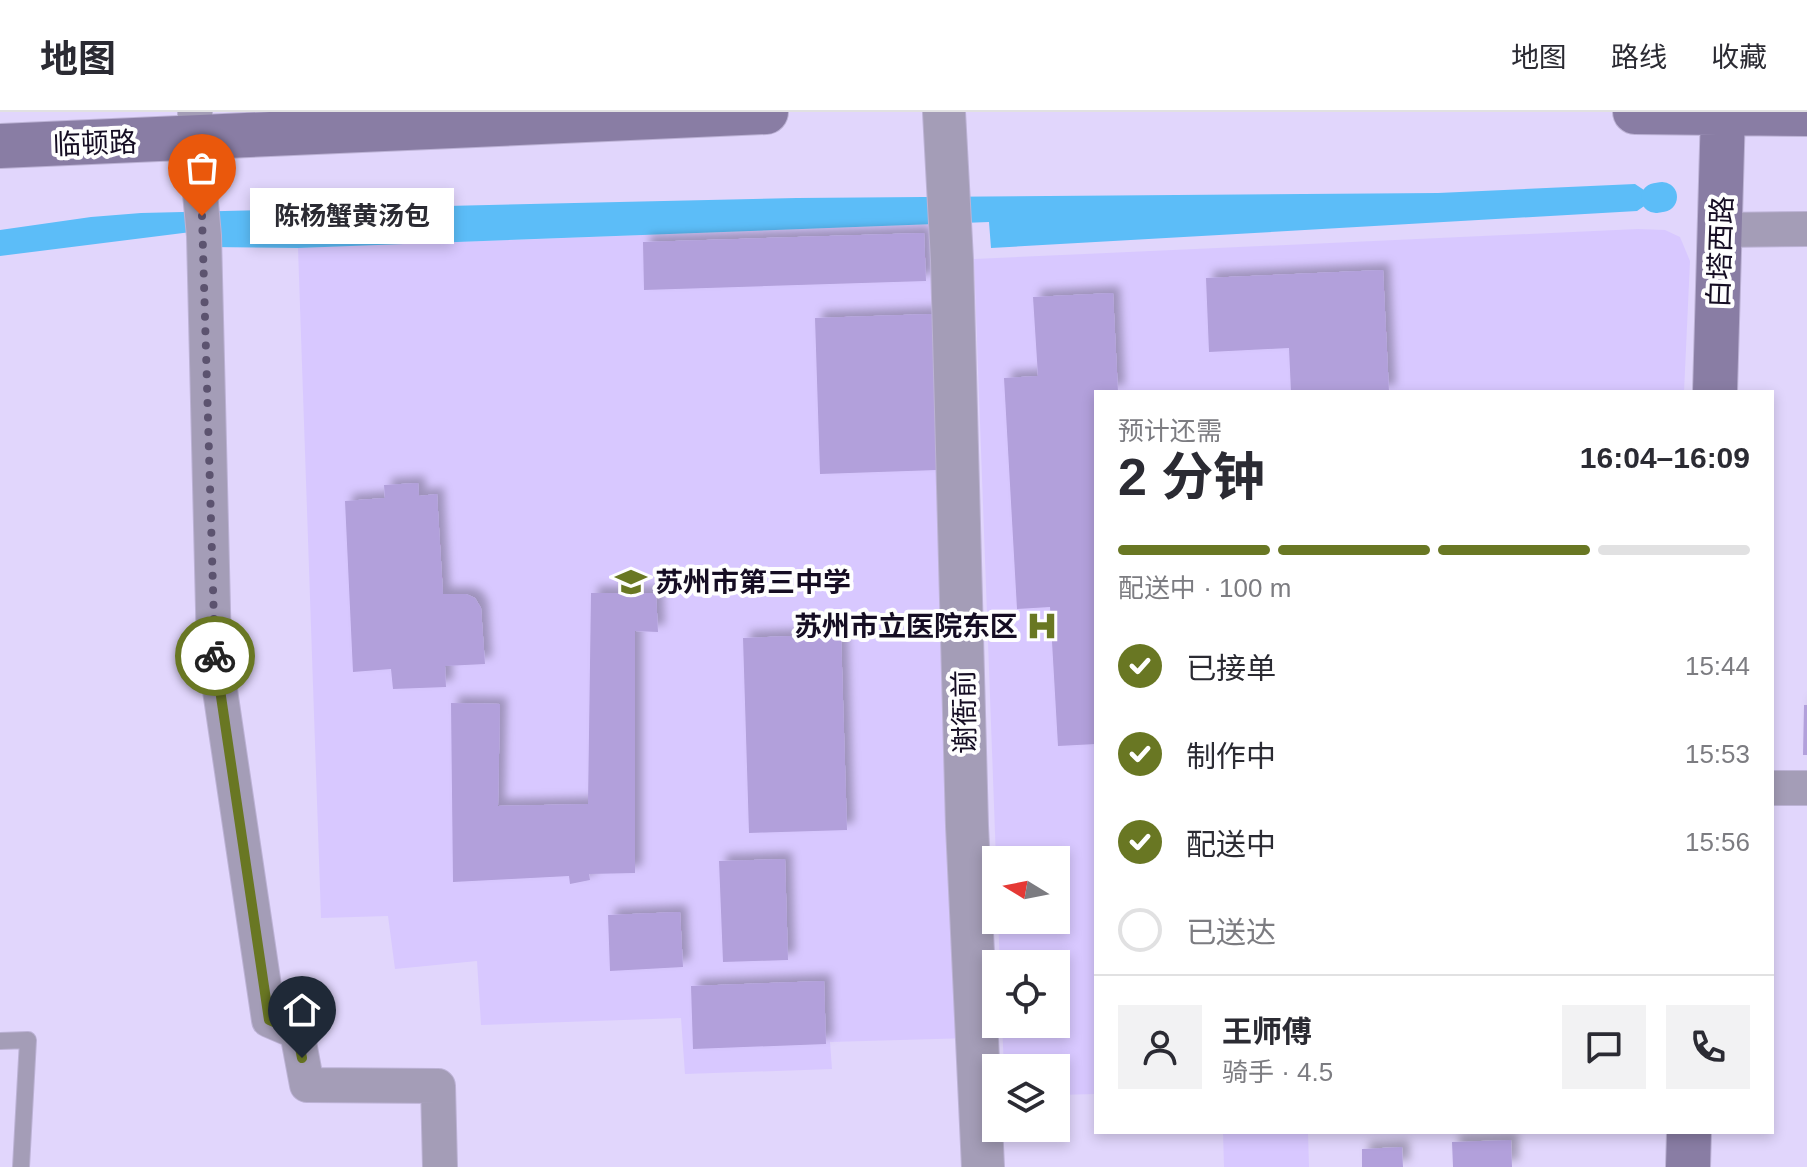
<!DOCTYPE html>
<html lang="zh">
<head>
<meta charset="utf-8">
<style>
	body { margin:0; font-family:Arial,"Noto Sans SC",sans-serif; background:#f2f2f3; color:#2b2b33; height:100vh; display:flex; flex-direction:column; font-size:30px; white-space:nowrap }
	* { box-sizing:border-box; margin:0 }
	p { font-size:26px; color:#7c7c81 }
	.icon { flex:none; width:44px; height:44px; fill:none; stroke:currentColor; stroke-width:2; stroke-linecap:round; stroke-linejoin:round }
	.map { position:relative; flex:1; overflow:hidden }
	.panel { position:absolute; left:1094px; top:278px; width:680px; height:744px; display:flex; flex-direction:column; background:#fff; border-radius:0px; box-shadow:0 4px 12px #0003 }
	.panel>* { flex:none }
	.needle { width:52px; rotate:280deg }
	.fabs { position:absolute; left:982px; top:734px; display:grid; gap:16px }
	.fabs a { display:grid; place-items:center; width:88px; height:88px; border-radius:0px; background:#fff; box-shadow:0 4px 12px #0003; font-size:40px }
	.pin { position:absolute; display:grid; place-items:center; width:68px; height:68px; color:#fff; margin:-82px -34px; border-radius:50% 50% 50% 0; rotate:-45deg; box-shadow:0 0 8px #0007 }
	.pin .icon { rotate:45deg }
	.courier { position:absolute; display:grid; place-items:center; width:80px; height:80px; margin:-40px; border:6px solid #697723; border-radius:50%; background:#fff; color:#222; box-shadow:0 2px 10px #0007 }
	.bubble { position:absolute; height:56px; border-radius:0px; background:#fff; box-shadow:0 4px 12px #0003; font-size:26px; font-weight:700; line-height:56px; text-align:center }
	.headline em { font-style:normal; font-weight:700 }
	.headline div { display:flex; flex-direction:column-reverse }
	.headline { display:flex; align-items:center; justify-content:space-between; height:136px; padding:0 24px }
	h1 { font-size:52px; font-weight:700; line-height:60px }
	.bar { display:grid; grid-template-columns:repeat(4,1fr); gap:12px 8px; align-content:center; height:96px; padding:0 24px }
	.bar i { height:10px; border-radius:6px; background:#e1e1e2 }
	.bar .on { background:#697723 }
	.bar p { grid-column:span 4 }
	.line { display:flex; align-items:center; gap:20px; padding:0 24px; border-top:2px solid #e1e1e2 }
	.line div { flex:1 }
	.round { display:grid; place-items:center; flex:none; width:84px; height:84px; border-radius:0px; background:#f2f2f3 }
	ol { padding:0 24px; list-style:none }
	li { display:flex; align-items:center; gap:24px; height:88px }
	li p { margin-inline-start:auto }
	li .icon { padding:8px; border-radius:50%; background:#697723; color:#fff; stroke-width:4 }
	li:last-child { color:#7c7c81 }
	li i { width:44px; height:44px; border:4px solid #e1e1e2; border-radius:50% }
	header { display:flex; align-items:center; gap:48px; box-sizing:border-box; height:112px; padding:0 40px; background:#fff; border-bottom:2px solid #e1e1e2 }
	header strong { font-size:38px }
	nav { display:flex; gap:44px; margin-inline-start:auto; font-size:28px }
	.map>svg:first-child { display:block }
	.built { fill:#d8c8ff }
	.water { fill:#5cbdf8 }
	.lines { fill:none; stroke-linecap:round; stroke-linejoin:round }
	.canal { stroke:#5cbdf8; stroke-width:30 }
	.building { fill:#b2a0db; filter:url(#shadow) }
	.service-casing { stroke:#bcb2d5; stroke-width:18 }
	.minor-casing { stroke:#bcb2d5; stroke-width:36 }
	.tertiary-casing { stroke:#bcb2d5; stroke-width:44 }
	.secondary-casing { stroke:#bcb2d5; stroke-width:46 }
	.service { stroke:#a49db7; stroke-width:16 }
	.minor { stroke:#a49db7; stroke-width:34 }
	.tertiary { stroke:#a49db7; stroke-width:42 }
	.secondary { stroke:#897da4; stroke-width:44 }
	.done { stroke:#5c536f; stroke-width:8; stroke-dasharray:0 14.4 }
	.route { stroke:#697723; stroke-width:10 }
	.labels { text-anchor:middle; stroke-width:8; stroke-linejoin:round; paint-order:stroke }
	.street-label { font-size:28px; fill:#150d23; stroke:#fefefe }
	.poi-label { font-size:28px; font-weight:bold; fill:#150d23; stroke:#fefefe; text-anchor:start }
</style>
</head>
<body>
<header>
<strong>地图</strong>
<nav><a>地图</a><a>路线</a><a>收藏</a></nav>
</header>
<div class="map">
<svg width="1807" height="1055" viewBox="0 0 1807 1055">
	<defs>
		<filter id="shadow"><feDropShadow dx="7" dy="-7" stdDeviation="4" flood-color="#0004"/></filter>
	</defs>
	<rect width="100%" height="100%" fill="#e1d6fc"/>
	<path class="built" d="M938 112 971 926 830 930 832 957 685 962 681 906 481 913 477 849 395 857 388 804 321 806 298 136Z
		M1638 117 1665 118 1680 125 1690 149 1684 280H1096V982L1056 983V956H1004L1002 912H1056V852H1000L998 808H1056V748H996L974 147Z
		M1223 1020H1308L1309 1055H1224Z"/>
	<path class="water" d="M1635 72 1656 86 1637 99 991 136 989 110 298 136 209 135 207 118 0 144V118L91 105 141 101 797 86 1438 81Z"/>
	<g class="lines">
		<path class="canal" d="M1656 86 1662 85"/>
	</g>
	<path class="building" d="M924 121 926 169 644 178 643 130Z
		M1383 158 1389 280H1291L1289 236 1209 240 1206 166Z
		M1113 181 1118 280H1096V632L1058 634 1050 495 1017 497 1004 266 1038 264 1033 185Z
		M932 202 937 358 820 362 815 206Z
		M418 371 419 384 437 382 443 482H466L475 486 481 496 485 552 445 554 446 575 393 577 391 557 353 560 345 389 385 386 384 373Z
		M591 481H656L658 520 635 519V761L589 762 590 768 570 772 569 764 453 770 451 591 500 592 498 694 588 692Z
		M841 522 847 718 749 721 743 526Z
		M1804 593H1807V643H1803Z
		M785 747 788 848 723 850 719 749Z
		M680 800 683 855 610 859 608 803Z
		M824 869 826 932 693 937 691 874Z
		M1511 1028 1512 1055H1453L1452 1030Z
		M1402 1035 1403 1055H1362V1037Z"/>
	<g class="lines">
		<defs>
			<path id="service" d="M0 929 28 928 21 1055"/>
			<path id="minor" d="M195 0V27L204 124 214 538 269 908 297 920 307 973 438 974 440 1055
				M1721 118 1807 117
				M1772 676H1807"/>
			<path id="tertiary" d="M944 0 952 148 967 714 983 1055"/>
			<path id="secondary" d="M1635 0 1807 2
				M0 34 766 0
				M1715 280 1723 0
				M1688 1055 1689 1020"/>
		</defs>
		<use href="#service" class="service-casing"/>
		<use href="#minor" class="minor-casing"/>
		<use href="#tertiary" class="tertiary-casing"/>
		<use href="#secondary" class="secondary-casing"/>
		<use href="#service" class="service"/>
		<use href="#minor" class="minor"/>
		<use href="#tertiary" class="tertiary"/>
		<use href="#secondary" class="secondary"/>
	</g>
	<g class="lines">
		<path class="done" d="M202 104 215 544"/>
		<path class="route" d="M215 544 269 908 297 920 302 946"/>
	</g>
	<defs>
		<symbol id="school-bare" viewBox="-9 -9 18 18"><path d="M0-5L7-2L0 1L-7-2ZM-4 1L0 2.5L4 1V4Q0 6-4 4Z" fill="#697723" stroke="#fefefe" stroke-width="2.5" paint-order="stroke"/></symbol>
		<symbol id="hospital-bare" viewBox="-9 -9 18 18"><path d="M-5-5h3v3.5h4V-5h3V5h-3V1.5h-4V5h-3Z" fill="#697723" stroke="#fefefe" stroke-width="2.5" paint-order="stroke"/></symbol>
	</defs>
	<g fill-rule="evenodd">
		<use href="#school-bare" x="609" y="448" width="44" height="44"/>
		<use href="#hospital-bare" x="1020" y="492" width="44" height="44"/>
	</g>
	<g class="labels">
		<g class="street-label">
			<text transform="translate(95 31) rotate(-2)" y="10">临顿路</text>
			<text transform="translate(1720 140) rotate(-88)" y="10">白塔西路</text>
			<text transform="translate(964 600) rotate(-91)" y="10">谢衙前</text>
		</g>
		<g class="poi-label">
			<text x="655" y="480">苏州市第三中学</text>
			<text x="1018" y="524" text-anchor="end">苏州市立医院东区</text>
		</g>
	</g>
</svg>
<div class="fabs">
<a><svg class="needle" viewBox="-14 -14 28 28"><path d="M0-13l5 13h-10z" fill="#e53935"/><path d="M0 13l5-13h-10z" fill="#7c7c81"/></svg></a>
<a><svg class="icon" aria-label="locate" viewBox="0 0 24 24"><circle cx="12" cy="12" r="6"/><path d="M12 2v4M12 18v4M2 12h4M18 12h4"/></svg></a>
<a><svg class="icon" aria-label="layers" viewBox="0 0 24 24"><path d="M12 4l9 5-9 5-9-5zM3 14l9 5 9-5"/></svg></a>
</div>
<div class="pin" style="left:202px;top:104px;background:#ea580c"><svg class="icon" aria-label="bag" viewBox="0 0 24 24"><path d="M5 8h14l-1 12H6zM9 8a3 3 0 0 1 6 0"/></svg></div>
<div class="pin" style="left:302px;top:946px;background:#1f2937"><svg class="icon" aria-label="home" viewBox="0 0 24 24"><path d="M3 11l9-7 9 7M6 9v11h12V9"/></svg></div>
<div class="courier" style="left:215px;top:544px"><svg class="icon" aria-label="bike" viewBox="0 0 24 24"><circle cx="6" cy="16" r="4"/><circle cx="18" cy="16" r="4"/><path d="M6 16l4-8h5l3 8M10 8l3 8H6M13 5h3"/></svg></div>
<div class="bubble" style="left:250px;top:76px;width:204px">陈杨蟹黄汤包</div>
<section class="panel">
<div class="headline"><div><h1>2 分钟</h1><p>预计还需</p></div><em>16:04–16:09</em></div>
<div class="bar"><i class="on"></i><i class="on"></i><i class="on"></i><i></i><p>配送中 · 100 m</p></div>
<ol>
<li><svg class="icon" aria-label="check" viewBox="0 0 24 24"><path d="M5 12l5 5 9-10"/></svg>已接单<p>15:44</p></li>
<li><svg class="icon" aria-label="check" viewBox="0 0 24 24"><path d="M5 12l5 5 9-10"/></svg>制作中<p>15:53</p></li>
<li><svg class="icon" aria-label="check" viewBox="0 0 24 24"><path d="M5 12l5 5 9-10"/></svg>配送中<p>15:56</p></li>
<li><i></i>已送达</li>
</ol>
<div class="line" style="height:144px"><a class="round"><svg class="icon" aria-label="person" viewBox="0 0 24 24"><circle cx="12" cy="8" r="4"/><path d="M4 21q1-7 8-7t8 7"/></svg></a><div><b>王师傅</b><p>骑手 · 4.5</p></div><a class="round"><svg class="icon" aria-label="chat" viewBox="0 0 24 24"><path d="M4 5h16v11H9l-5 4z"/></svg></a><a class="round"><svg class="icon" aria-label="phone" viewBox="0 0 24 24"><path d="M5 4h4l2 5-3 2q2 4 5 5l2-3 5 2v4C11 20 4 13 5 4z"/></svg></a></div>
</section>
</div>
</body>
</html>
